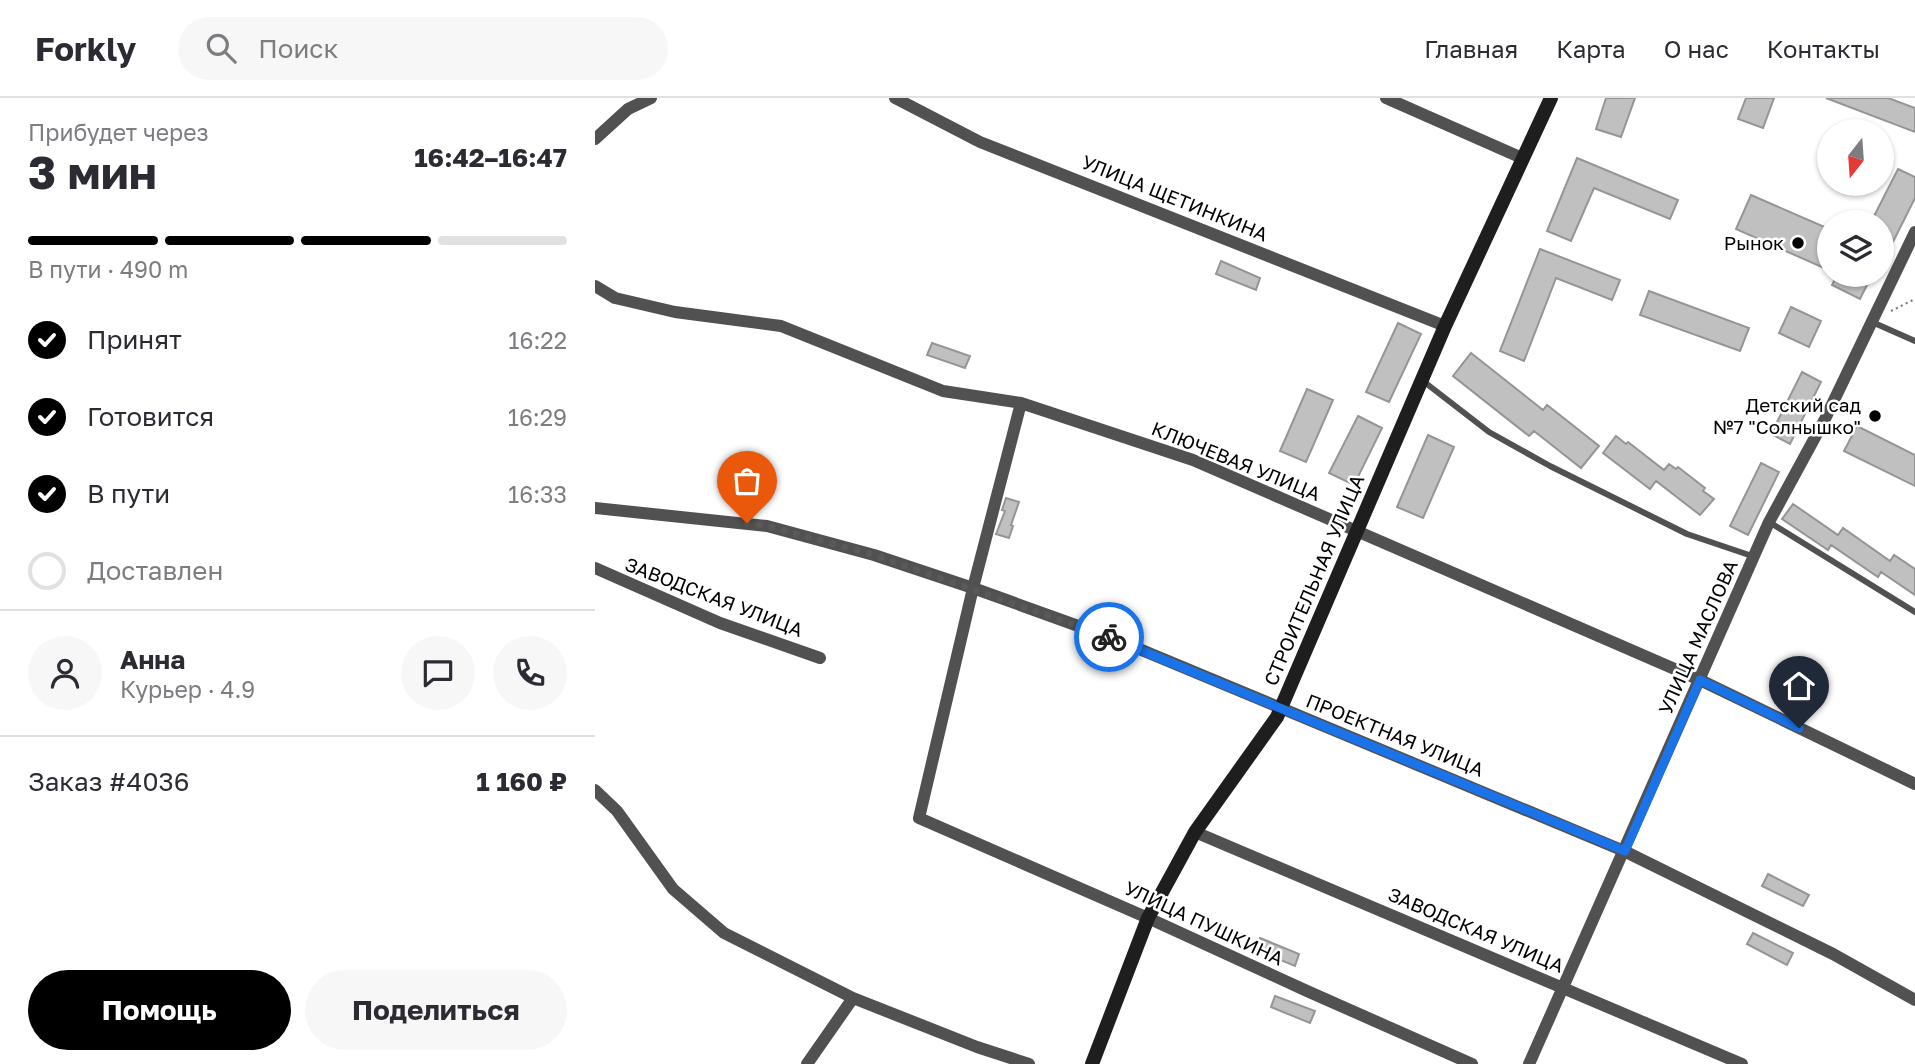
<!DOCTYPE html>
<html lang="ru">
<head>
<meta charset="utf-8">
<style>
	body { margin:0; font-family:"Golos Text",sans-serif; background:#f7f7f7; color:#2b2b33; height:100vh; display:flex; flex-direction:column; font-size:26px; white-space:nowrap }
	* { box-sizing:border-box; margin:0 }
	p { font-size:23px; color:#7c7c81 }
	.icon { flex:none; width:38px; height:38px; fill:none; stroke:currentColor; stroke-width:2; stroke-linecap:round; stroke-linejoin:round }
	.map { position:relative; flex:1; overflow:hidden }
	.panel { display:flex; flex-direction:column; background:#fff; width:595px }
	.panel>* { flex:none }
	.needle { width:46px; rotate:197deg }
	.fabs { position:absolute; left:1222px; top:21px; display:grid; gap:14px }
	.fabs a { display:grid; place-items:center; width:77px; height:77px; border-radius:50%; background:#fff; box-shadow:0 2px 5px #0004; font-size:35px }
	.pin { position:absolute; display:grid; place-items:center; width:60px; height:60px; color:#fff; margin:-72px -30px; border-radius:50% 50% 50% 0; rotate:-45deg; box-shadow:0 0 7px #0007 }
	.pin .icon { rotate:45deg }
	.courier { position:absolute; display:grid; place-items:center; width:70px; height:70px; margin:-35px; border:5px solid #1a73e8; border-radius:50%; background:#fff; color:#222; box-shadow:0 2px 9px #0007 }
	.head em { font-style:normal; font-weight:700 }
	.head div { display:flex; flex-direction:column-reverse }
	.head { display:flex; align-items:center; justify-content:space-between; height:119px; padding:0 28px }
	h1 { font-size:46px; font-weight:700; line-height:52px }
	.bar { display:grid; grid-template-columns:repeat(4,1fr); gap:10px 7px; align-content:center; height:84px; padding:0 28px }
	.bar i { height:9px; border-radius:5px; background:#e1e1e2 }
	.bar .active { background:#000 }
	.bar p { grid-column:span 4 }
	.line { display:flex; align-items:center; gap:18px; padding:0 28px; border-top:2px solid #e1e1e2 }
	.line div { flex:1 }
	.round { display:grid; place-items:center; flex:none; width:74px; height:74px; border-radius:37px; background:#f7f7f7 }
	ol { padding:0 28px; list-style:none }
	li { display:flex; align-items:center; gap:21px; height:77px }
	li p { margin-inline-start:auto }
	li .icon { padding:7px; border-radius:50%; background:#000; color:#fff; stroke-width:4 }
	li:last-child { color:#7c7c81 }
	li i { width:38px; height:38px; border:4px solid #e1e1e2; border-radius:50% }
	.button { display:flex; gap:14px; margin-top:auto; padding:14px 28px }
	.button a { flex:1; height:80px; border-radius:42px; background:#000; color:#fff; font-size:28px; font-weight:700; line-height:80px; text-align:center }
	.button a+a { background:#f7f7f7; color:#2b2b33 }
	header { display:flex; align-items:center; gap:42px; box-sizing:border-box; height:98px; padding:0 35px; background:#fff; border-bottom:2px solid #e1e1e2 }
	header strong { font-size:33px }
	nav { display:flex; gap:38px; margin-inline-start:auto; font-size:24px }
	.search { width:490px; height:63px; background:#f7f7f7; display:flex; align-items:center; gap:18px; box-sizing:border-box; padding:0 24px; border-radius:38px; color:#7c7c81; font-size:26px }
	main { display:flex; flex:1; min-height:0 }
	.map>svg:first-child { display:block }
	.building { fill:#c0c0c0; stroke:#959595; stroke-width:2 }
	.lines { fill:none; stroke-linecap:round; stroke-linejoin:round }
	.path { stroke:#737373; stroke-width:2; stroke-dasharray:2 3.5; stroke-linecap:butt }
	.lane { stroke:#515151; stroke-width:6 }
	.street { stroke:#515151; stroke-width:12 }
	.secondary { stroke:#1e1e1e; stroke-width:14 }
	.done { stroke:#595959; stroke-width:7; stroke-dasharray:0 12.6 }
	.route { stroke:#1a73e8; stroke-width:9 }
	.poi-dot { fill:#000; stroke:#fff; stroke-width:2.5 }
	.labels { text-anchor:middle; stroke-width:5; stroke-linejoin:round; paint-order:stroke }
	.street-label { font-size:19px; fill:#000; stroke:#fff }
	.poi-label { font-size:19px; fill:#000; stroke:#fff; text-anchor:end }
</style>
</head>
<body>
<header>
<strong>Forkly</strong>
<div class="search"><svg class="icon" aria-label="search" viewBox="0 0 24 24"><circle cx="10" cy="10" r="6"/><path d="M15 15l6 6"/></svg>Поиск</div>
<nav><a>Главная</a><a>Карта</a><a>О нас</a><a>Контакты</a></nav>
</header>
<main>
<section class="panel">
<div class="head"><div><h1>3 мин</h1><p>Прибудет через</p></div><em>16:42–16:47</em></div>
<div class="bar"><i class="active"></i><i class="active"></i><i class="active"></i><i></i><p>В пути · 490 m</p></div>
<ol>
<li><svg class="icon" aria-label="check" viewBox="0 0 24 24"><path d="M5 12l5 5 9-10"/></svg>Принят<p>16:22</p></li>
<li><svg class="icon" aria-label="check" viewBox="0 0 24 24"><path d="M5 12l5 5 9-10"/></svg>Готовится<p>16:29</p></li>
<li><svg class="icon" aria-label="check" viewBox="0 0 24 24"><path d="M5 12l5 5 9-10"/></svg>В пути<p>16:33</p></li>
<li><i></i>Доставлен</li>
</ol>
<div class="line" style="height:126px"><a class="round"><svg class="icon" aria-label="person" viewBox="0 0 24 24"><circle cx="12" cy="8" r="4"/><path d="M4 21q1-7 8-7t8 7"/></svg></a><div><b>Анна</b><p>Курьер · 4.9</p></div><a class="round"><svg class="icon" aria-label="chat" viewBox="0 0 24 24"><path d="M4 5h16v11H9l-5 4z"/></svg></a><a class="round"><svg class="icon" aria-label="phone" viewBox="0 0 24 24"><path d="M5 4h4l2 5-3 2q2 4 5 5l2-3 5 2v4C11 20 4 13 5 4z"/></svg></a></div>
<div class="line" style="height:91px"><div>Заказ #4036</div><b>1 160 ₽</b></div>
<div class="button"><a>Помощь</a><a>Поделиться</a></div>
</section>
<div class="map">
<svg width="1320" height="966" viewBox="0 0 1320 966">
	<rect width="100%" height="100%" fill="#fff"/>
	<path class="building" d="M1011 0H1040L1026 39 1001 31Z
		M1151 0H1179L1168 30 1143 21Z
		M1231 0H1293L1320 10V34Z
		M982 60 1083 102 1075 121 999 90 976 143 952 133Z
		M1303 71 1320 79V100L1298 144 1286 138V124H1276Z
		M1156 97 1234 131V159L1229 170 1141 131Z
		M945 151 1025 182 1017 202 961 180 929 263 905 253Z
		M626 163 665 180 661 192 621 176Z
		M1242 177H1277L1265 201 1237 187Z
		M1054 193 1154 230 1145 253 1045 217Z
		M1196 209 1226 223 1214 249 1184 235Z
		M803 225 826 236 794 304 771 294Z
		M337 245 375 258 370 270 332 257Z
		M876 255 948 312 952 307 1004 348 986 370 939 333 934 338 858 278Z
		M1207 274 1226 284 1195 346 1176 336Z
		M712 291 738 302 711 364 685 353Z
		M763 318 787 330 759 387 734 375Z
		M1262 328 1320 357V388L1249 353Z
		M833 337 859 349 828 420 802 409Z
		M1021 338 1031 346 1033 344 1069 372 1074 366 1081 371 1083 369 1110 390 1108 393 1119 401 1105 417 1061 383 1055 391 1008 355Z
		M1166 365 1184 374 1153 437 1135 428Z
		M411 400 424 404 416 427 418 428 414 440 401 436 410 413 407 412Z
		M1198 406 1243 437 1248 430 1295 463 1299 457 1320 471V497L1286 474 1283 479 1236 447 1233 452 1187 421Z
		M1173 776 1214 797 1208 808 1167 788Z
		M1158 835 1198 855 1192 867 1152 846Z
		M665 840 704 856 700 868 661 852Z
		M680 898 720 913 715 925 676 909Z"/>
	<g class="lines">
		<path class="path" d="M1296 213 1320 201"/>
		<path class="lane" d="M1277 224 1320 243
			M828 283 894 334 955 368 1092 436 1160 459
			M1174 424 1320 514"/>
		<path class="street" d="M300 0 385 44 850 228
			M791 0 927 60
			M0 41 33 11 56 0
			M0 188 20 200 80 214 186 228 348 293 426 305 598 362 1105 582 1320 686
			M426 305 378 490 324 720 553 820 712 893 877 966
			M0 410 172 428 279 457 378 490 525 543 1029 753 1238 856 1320 902
			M0 470 125 525 225 560
			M0 692 22 713 78 791 129 835 258 900 382 949 434 966
			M600 734 1147 966
			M212 966 258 900
			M934 966 1174 424 1230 321 1320 134"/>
		<path class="secondary" d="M497 966 553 820 600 734 682 619 850 228 956 0"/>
	</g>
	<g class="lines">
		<path class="done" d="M152 425 172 428 279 457 514 539"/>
		<path class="route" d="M514 539 1030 753 1105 582 1204 630"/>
	</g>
	<g class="poi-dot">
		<circle cx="1203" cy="145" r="7"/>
		<circle cx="1280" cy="318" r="7"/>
	</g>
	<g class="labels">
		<g class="street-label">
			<text transform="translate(580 100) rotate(22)" y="7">УЛИЦА ЩЕТИНКИНА</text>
			<text transform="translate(641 363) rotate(22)" y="7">КЛЮЧЕВАЯ УЛИЦА</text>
			<text transform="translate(719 482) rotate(-67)" y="7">СТРОИТЕЛЬНАЯ УЛИЦА</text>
			<text transform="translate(119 499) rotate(21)" y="7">ЗАВОДСКАЯ УЛИЦА</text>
			<text transform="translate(1103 539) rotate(-66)" y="7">УЛИЦА МАСЛОВА</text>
			<text transform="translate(800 637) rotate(22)" y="7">ПРОЕКТНАЯ УЛИЦА</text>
			<text transform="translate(609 825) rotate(25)" y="7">УЛИЦА ПУШКИНА</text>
			<text transform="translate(881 832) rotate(23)" y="7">ЗАВОДСКАЯ УЛИЦА</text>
		</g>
		<g class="poi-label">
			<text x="1189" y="152">Рынок</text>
			<text x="1266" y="314">Детский сад<tspan x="1266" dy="22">№7 "Солнышко"</tspan></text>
		</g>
	</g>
</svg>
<div class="fabs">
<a><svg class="needle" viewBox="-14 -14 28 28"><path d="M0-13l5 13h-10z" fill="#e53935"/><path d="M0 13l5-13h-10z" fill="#7c7c81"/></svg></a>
<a><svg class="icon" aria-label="layers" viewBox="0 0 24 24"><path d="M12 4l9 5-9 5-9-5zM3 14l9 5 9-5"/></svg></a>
</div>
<div class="pin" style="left:152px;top:425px;background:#ea580c"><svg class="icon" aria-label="bag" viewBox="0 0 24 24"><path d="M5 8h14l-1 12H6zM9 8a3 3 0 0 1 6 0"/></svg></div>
<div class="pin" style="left:1204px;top:630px;background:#1f2937"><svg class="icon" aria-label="home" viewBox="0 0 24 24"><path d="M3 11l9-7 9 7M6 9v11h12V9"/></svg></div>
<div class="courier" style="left:514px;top:539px"><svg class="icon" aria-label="bike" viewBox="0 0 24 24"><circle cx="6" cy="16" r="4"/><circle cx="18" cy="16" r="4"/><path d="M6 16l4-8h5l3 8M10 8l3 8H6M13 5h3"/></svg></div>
</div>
</main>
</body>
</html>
